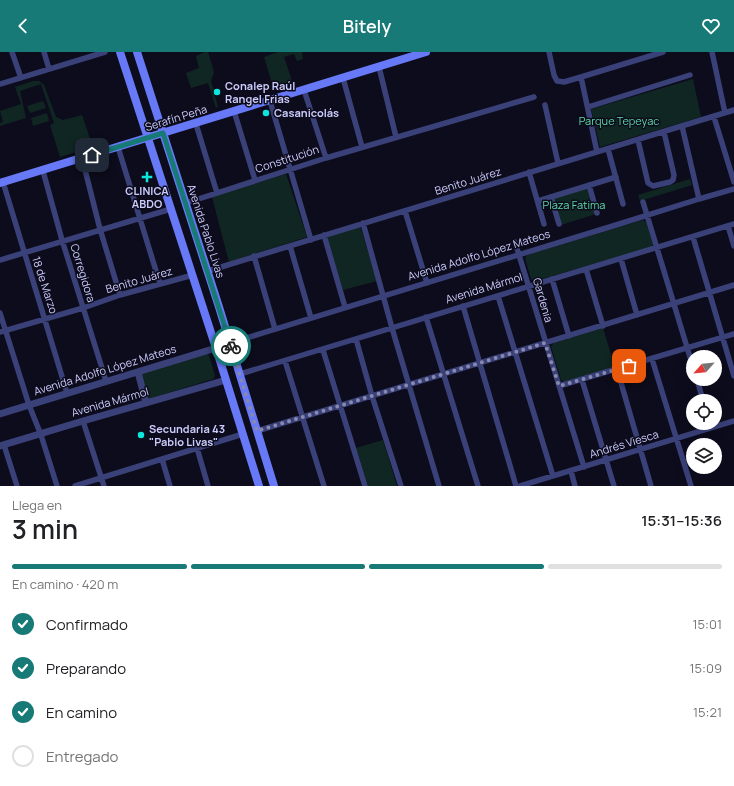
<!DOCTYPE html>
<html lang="es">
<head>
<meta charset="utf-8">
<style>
	body { margin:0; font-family:Manrope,sans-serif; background:#f2f2f2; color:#202124; height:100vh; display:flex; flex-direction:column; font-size:15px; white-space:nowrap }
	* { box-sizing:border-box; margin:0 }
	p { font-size:13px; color:#757577 }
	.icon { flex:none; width:22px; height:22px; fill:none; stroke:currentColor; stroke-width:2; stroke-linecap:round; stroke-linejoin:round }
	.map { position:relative; height:434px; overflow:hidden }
	.panel { display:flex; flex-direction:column; background:#fff; flex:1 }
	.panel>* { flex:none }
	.needle { width:26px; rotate:243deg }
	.buttons { position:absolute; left:686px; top:298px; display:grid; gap:8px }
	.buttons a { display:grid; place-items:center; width:36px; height:36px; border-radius:50%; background:#fff; box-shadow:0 4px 16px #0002; font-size:20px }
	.pin { position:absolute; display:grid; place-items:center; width:34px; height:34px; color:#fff; margin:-17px; border-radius:8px; box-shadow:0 2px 6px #0006 }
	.courier { position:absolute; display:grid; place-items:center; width:40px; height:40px; margin:-20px; border:3px solid #177a77; border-radius:50%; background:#fff; color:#222; box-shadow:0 1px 5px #0007 }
	.overview em { font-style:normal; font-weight:600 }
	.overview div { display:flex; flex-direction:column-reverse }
	.overview { display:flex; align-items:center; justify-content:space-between; height:68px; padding:0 12px }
	h1 { font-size:26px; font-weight:600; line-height:30px }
	.bar { display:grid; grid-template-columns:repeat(4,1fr); gap:6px 4px; align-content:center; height:48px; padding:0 12px }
	.bar i { height:5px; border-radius:3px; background:#e0e0e0 }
	.bar .current { background:#177a77 }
	.bar p { grid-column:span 4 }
	ol { padding:0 12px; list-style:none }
	li { display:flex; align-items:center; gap:12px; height:44px }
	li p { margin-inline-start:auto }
	li .icon { padding:4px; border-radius:50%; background:#177a77; color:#fff; stroke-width:4 }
	li:last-child { color:#757577 }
	li i { width:22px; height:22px; border:2px solid #e0e0e0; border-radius:50% }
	header { display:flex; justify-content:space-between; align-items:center; height:52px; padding:0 12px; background:#177a77; color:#fff; font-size:18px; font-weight:600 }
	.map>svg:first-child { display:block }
	.green { fill:#102622 }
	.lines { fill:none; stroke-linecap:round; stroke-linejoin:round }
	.minor { stroke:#3a4179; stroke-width:5.5 }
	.tertiary { stroke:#3a4179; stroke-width:7 }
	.secondary { stroke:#6779f7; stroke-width:8 }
	.done { stroke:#8889ae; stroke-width:4; stroke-dasharray:0 7.2 }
	.route { stroke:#177a77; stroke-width:5 }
	.poi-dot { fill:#0de6dc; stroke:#0d0c1c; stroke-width:1.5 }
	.labels { text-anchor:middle; stroke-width:3; stroke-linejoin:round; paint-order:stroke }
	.poi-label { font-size:11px; font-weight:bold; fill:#cbccfc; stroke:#0d0c1c; text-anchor:start }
	.street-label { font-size:11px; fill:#cbccfc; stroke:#0d0c1c }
	.park-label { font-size:11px; fill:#5cd7a6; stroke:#0d0c1c }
</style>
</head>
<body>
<header><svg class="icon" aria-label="back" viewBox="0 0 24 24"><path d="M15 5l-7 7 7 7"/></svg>Bitely<svg class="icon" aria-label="heart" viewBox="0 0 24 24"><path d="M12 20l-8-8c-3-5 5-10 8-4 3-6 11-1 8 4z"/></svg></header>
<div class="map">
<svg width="734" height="434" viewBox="0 0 734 434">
	<rect width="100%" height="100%" fill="#0d0c1c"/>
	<path class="green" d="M205 0H208L214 20 211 29 218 55 216 56 208 31 191 36 186 21 199 16 196 4Z
		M278 0H302L303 7 297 9 294 2 284 5 293 32 274 38 264 5Z
		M693 27 701 65 600 95 591 57Z
		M33 29H39L44 33 56 65 63 68 82 63 93 95 60 105 50 73 54 71 41 32 20 39 26 66 0 74V71L3 70 0 59 21 52 15 35Z
		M43 49 46 56 30 61 27 54Z
		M47 61 49 69 33 74 31 66Z
		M286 122 307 185 229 210 212 145Z
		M690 127 692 133 640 149 638 143Z
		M588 134 596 162 561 173 552 144Z
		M643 168 646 170 653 192 652 195 535 229 531 227 525 206 527 203Z
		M360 174 377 229 343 238 327 185Z
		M603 276 615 315 564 330 561 328 551 294 554 291Z
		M206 301 209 303 215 324 213 327 148 347 141 321Z
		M383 388 397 434H368L356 396Z"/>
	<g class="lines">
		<path class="minor" d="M12 0 21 26
			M44 0 49 17
			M549 0 554 23 557 29 564 30 581 25 597 100
			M712 0 725 61
			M379 15 396 85
			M581 25 663 0
			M343 26 362 95
			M0 32 105 0
			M304 38 326 106
			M270 49 311 188
			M545 53 558 111
			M588 55 690 23
			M234 59 255 128
			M714 65 734 130
			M196 72 217 141
			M682 74 699 147
			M638 88 648 131 653 134 670 130 673 128 674 123 664 80
			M118 95 160 232
			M608 97 623 152
			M82 106 100 177 120 243
			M43 119 62 188 106 329
			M529 120 544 172
			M3 130 67 341
			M589 133 597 161
			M551 145 559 172
			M538 149 616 125
			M643 150 693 315
			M186 151 326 106 534 45
			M405 159 427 231
			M363 171 392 276 439 434
			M728 174 734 194
			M324 183 345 255
			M693 185 734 324
			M515 190 584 415
			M290 194 311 266
			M254 204 275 277
			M621 207 637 263
			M0 208 171 157
			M586 217 603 274
			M208 219 734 58
			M552 227 569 284
			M498 244 553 424
			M463 254 516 434
			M0 261 29 353 41 383 57 434
			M426 265 478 434
			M0 280 83 256 120 243 193 223
			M356 287 372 344 401 434
			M230 291 616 173 699 147 734 137
			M323 298 365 434
			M652 307 691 434
			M285 309 324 434
			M617 317 651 434
			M240 322 734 172
			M697 327 703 349
			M582 328 614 434
			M559 334 734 282
			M83 369 104 434
			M257 379 734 233
			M4 393 17 434
			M197 396 208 434
			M162 407 170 434
			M571 419 575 434
			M75 434 243 382
			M520 434 734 369"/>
		<path class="tertiary" d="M138 320 146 351
			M0 362 216 296
			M0 394 83 369 226 328"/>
		<path class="secondary" d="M120 0 216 296 259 434
			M137 0 219 255 274 434
			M0 131 426 0"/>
	</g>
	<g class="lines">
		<path class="done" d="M231 294 257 379 545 291 559 334 629 314"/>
		<path class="route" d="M92 103 163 81 231 294"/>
	</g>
	<g class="poi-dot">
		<circle cx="217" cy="40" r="4"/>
		<circle cx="266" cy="61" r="4"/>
		<path d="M145 119h4v4h4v4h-4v4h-4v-4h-4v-4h4z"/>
		<circle cx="141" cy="383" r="4"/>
	</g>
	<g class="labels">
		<g class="poi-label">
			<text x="225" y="38">Conalep Raúl<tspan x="225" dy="13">Rangel Frias</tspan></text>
			<text x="274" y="65">Casanicolás</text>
			<text x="147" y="143" text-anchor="middle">CLINICA<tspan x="147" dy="13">ABDO</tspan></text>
			<text x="149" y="381">Secundaria 43<tspan x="149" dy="13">"Pablo Livas"</tspan></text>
		</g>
		<g class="street-label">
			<text transform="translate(176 66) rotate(-17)" y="4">Serafín Peña</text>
			<text transform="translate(287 107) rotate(-18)" y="4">Constitución</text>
			<text transform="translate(468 129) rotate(-17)" y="4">Benito Juárez</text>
			<text transform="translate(206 179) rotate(72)" y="4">Avenida Pablo Livas</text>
			<text transform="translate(479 203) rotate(-17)" y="4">Avenida Adolfo López Mateos</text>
			<text transform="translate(83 221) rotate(73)" y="4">Corregidora</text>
			<text transform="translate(139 228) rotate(-16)" y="4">Benito Juárez</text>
			<text transform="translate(45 233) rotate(72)" y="4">18 de Marzo</text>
			<text transform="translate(484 236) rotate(-17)" y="4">Avenida Mármol</text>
			<text transform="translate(543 248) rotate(74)" y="4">Gardenia</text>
			<text transform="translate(105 318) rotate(-17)" y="4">Avenida Adolfo López Mateos</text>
			<text transform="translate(110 350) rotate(-16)" y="4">Avenida Mármol</text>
			<text transform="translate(624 392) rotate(-17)" y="4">Andrés Viesca</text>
		</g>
		<g class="park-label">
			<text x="619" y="73">Parque Tepeyac</text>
			<text x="574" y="157">Plaza Fatima</text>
		</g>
	</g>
</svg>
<div class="buttons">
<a><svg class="needle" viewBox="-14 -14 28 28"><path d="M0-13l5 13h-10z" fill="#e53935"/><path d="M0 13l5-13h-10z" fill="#757577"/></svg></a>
<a><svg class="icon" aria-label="locate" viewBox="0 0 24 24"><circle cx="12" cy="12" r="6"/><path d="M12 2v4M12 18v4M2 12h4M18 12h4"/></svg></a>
<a><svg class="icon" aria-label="layers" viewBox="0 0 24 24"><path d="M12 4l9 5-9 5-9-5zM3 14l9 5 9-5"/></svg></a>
</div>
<div class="pin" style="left:629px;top:314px;background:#ea580c"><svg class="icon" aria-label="bag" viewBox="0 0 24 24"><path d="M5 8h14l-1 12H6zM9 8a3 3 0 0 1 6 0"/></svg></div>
<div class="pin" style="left:92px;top:103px;background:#1f2937"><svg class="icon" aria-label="home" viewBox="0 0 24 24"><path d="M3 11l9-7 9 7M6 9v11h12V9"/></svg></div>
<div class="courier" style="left:231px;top:294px"><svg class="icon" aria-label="bike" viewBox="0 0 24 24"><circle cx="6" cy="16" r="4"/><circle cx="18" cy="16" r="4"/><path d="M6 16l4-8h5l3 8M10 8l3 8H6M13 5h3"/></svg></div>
</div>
<section class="panel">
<div class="overview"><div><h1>3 min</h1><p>Llega en</p></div><em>15:31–15:36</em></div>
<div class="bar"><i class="current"></i><i class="current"></i><i class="current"></i><i></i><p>En camino · 420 m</p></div>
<ol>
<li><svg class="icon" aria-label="check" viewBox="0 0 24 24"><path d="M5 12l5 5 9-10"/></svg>Confirmado<p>15:01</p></li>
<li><svg class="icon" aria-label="check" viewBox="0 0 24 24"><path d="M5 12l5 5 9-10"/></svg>Preparando<p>15:09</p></li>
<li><svg class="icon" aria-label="check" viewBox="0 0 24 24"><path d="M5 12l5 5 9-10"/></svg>En camino<p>15:21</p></li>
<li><i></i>Entregado</li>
</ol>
</section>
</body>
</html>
